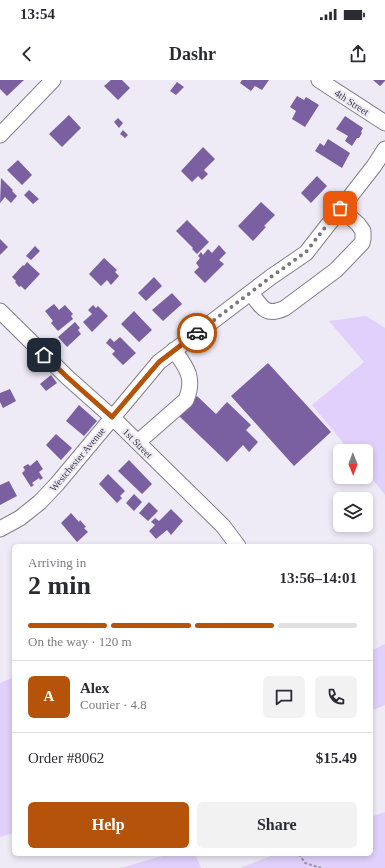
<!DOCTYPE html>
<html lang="en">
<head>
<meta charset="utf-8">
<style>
	body { margin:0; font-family:Georgia,serif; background:#f2f2f3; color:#2b2b33; height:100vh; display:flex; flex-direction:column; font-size:15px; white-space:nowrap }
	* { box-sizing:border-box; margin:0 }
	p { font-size:13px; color:#7c7c81 }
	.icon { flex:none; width:22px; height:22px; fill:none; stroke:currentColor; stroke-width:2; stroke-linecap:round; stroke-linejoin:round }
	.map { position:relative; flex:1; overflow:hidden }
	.side { position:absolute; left:12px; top:464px; width:361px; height:312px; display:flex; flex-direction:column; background:#fff; border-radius:6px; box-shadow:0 2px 6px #0003 }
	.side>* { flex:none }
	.needle { width:26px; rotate:179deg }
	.controls { position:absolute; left:333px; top:364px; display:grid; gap:8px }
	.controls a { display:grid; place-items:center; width:40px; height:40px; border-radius:6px; background:#fff; box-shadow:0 2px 6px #0003; font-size:20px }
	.pin { position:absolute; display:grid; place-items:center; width:34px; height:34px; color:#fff; margin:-17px; border-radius:8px; box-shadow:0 2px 6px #0006 }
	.courier { position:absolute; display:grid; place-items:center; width:40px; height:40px; margin:-20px; border:3px solid #b45309; border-radius:50%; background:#fff; color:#222; box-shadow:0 1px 5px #0007 }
	.summary em { font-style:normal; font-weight:600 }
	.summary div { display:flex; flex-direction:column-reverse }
	.summary { display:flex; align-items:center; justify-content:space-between; height:68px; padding:0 16px }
	h1 { font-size:26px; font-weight:600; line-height:30px }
	.bar { display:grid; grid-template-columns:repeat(4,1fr); gap:6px 4px; align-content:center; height:48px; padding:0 16px }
	.bar i { height:5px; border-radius:3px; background:#e1e1e2 }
	.bar .current { background:#b45309 }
	.bar p { grid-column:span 4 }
	.line { display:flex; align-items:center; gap:10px; padding:0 16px; border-top:1px solid #e1e1e2 }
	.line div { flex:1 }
	.round { display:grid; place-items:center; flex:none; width:42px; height:42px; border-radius:6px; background:#f2f2f3 }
	.action { display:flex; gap:8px; margin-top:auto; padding:8px 16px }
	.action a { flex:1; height:46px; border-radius:6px; background:#b45309; color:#fff; font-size:16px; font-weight:600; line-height:46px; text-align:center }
	.action a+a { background:#f2f2f3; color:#2b2b33 }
	.status { display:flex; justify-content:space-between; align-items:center; height:28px; padding:0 20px; background:#fff; direction:ltr }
	.status svg { height:11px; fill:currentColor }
	header { display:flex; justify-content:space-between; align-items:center; height:52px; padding:0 16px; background:#fff; font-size:18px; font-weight:600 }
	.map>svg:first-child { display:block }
	.green { fill:#e0d0fb }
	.building { fill:#7b60a1 }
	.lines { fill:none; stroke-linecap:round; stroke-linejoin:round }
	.minor-casing { stroke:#837f8a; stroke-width:17 }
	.path { stroke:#98959e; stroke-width:2; stroke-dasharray:3 2; stroke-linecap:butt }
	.minor { stroke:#fff; stroke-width:15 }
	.done { stroke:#7a777e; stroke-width:4; stroke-dasharray:0 7.2 }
	.route { stroke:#b45309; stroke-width:5 }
	.labels { text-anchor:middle; stroke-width:4; stroke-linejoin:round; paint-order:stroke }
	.street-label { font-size:10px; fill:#3b393e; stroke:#eeeaf6 }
</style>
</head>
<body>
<div class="status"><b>13:54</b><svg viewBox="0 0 49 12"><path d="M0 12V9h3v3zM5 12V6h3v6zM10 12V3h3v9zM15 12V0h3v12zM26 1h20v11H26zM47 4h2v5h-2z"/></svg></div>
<header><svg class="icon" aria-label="back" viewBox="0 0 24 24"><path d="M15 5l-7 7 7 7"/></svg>Dashr<svg class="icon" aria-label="share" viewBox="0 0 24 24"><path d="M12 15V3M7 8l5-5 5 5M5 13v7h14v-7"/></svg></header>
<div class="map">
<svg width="385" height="788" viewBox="0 0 385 788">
	<rect width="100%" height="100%" fill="#eeeaf6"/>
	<path class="green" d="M366 236 385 248V415L366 391V371H350L312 325 364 282 329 241Z
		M385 564V625L371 631V571Z
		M14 597V753L0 757V603Z
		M385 732V788H240L276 774H371V737Z
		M169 774H195L201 788H121Z"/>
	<path class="building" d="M0 0H24L7 16 0 9Z
		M111 0H122L130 8 118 20 104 6Z
		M242 0H269L262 10 255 6 251 11 240 3Z
		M373 0H385V1L380 6Z
		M177 2 184 7 176 15 170 11Z
		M297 16 304 20 306 17 319 25 305 47 292 39 296 31 290 27Z
		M69 35 81 48 62 67 49 54Z
		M345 36 363 48 361 52 362 53 359 58H357L352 66 345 61 348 56 336 49Z
		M118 38 123 43 119 48 114 42Z
		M123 50 128 55 125 58 120 54Z
		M328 59 350 73 342 88 315 71 320 63 324 66Z
		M203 67 215 79 204 90 208 94 202 100 198 96 192 102 181 91Z
		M18 80 32 95 22 105 7 90Z
		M317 96 327 106 311 123 301 113Z
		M1 98 13 110 12 111 17 116 11 123 5 117 0 123Z
		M29 110 39 119 33 124 24 115Z
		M261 122 275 135 264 146 266 147 253 161 238 146Z
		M187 140 209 162 197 174 192 169 193 168 176 151Z
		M0 159 8 167 0 175Z
		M219 165 226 173 219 180 224 184 205 203 194 192 199 187 196 183 200 178 198 176 201 172 203 175 208 169 212 173Z
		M35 166 40 171 31 180 26 176Z
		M104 178 117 190 115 192 119 196 111 205 107 200 101 206 89 194Z
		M27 182 40 194 25 210 21 206 19 207 15 202 16 201 12 197 23 185 24 186Z
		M154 197 162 206 146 221 138 213Z
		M172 213 182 224 163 241 152 230Z
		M54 224 59 230 65 225 73 234 71 236 73 239 58 251 51 243 53 241 45 231Z
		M93 225 96 228 98 226 108 236 92 252 83 242 92 234 88 230Z
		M134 231 152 250 139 262 121 244Z
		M75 242 80 248 78 250 81 254 67 267 58 257Z
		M120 257 136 273 123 285 112 274 115 271 106 263 110 258 114 262Z
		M268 283 331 352 294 386 231 316Z
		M51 295 57 303 46 311 40 304Z
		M10 309 16 321 3 328 0 322V313Z
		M197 316 216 334 227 322 251 345 246 350 258 362 249 372 243 365 227 382 178 335Z
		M79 325 97 341 84 356 66 341Z
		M56 354 72 368 61 380 46 365Z
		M37 380 43 389 39 392 43 398 40 400 39 398 32 403 34 405 31 407 22 393 25 390 23 387 28 384 30 386Z
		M129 380 152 404 142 414 118 391Z
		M108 394 125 411 120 416 122 418 117 423 99 404Z
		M9 401 17 416 0 425V405Z
		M134 414 142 422 134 431 126 423Z
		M149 422 158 431 148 441 139 433Z
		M171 429 183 441 171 455 167 450 156 459 149 451 155 445 151 442 155 438 159 441Z
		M71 433 79 442 80 440 86 447 84 448 88 452 77 462 61 443Z"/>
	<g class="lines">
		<defs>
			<path id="minor" d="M319 0 385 43
				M0 55 53 0
				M251 213C262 228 266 237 285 228L336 190 362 163 363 159V151L358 144 340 128
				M0 231 67 297 112 337 223 446 238 466
				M138 362 186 320C195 298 187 288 174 270
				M0 449 20 438 40 422 57 404 159 282 271 197 306 173 374 86 385 69"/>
		</defs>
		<use href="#minor" class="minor-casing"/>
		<path class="path" d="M299 774 305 783 321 788"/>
		<use href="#minor" class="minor"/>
	</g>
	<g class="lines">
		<path class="done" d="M197 253 271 197 306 172 340 128"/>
		<path class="route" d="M44 275 67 297 112 337 159 282 197 253"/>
	</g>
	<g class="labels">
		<g class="street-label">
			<text transform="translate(352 22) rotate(33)" y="4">4th Street</text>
			<text transform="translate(138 363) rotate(45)" y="4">1st Street</text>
			<text transform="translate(77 379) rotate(-50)" y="4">Westchester Avenue</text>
		</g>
	</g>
</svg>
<div class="controls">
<a><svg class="needle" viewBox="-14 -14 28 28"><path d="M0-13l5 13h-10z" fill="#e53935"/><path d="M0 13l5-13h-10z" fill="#7c7c81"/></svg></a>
<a><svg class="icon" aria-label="layers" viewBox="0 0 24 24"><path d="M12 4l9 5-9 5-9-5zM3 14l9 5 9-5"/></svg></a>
</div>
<div class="pin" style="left:340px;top:128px;background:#ea580c"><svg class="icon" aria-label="bag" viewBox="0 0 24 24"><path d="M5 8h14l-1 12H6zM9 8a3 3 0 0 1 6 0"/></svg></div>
<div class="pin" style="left:44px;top:275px;background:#1f2937"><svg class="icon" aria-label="home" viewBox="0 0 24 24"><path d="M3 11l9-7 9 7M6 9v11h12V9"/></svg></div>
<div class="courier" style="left:197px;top:253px"><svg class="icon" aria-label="car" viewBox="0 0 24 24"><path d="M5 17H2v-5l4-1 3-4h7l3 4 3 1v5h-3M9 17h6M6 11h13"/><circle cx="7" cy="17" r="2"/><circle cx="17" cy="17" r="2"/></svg></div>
<section class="side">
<div class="summary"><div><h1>2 min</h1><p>Arriving in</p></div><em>13:56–14:01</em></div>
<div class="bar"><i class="current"></i><i class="current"></i><i class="current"></i><i></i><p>On the way · 120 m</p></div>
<div class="line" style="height:72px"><b class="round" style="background:#b45309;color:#fff">A</b><div><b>Alex</b><p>Courier · 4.8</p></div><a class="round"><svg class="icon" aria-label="chat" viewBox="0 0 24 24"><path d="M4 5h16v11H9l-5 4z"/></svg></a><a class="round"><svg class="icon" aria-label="phone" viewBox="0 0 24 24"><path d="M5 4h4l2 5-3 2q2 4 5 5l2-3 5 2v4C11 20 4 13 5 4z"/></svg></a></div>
<div class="line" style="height:52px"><div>Order #8062</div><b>$15.49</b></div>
<div class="action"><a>Help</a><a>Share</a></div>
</section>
</div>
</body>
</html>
